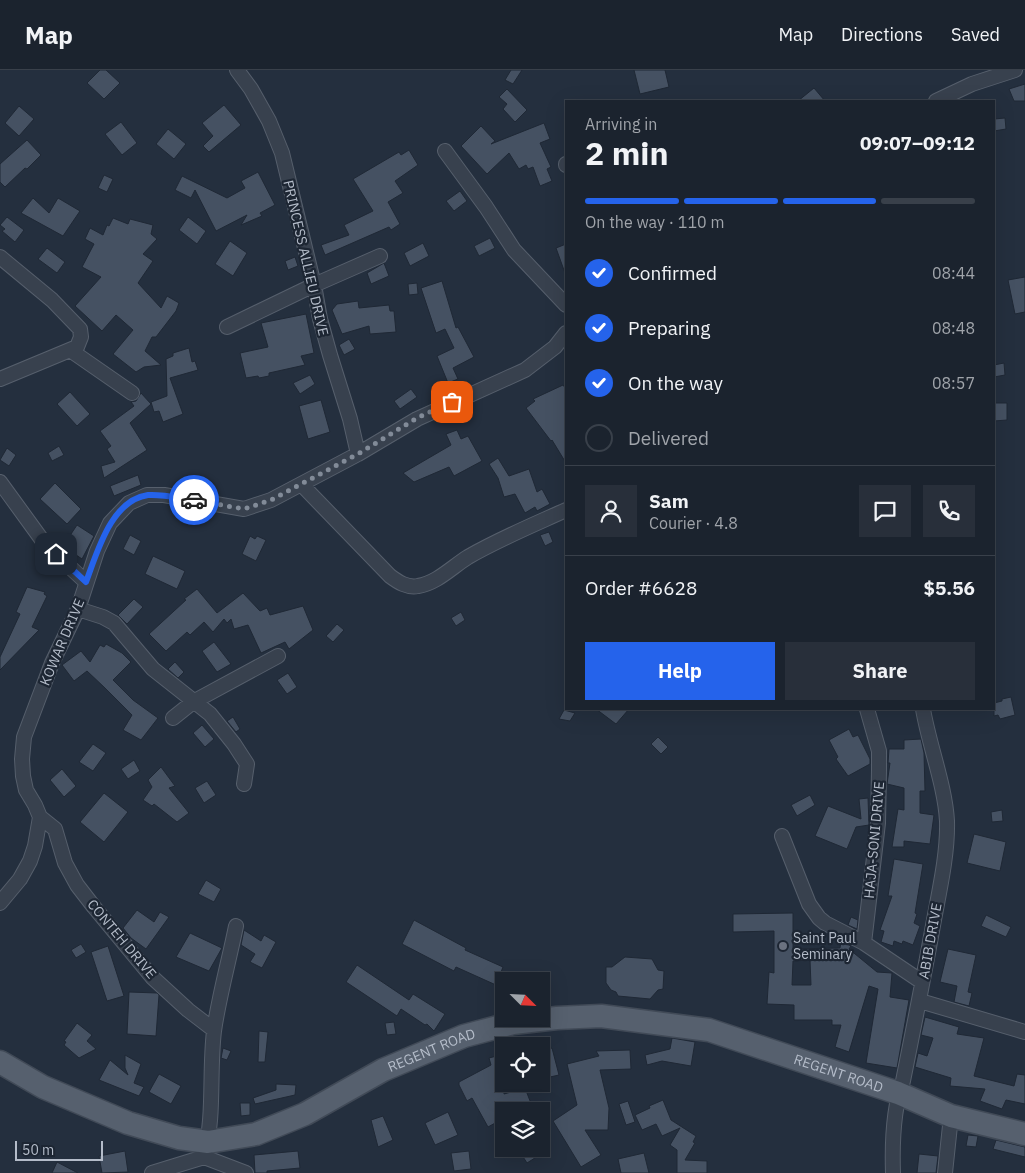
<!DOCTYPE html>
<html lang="en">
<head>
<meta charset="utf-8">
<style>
	body { margin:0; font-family:"IBM Plex Sans",sans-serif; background:#282f3a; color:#f1f3f6; height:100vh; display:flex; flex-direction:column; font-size:19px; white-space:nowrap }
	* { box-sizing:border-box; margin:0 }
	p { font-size:16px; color:#a0a4aa }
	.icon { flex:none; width:28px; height:28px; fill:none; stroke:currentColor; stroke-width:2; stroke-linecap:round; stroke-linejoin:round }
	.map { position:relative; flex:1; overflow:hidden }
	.panel { position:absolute; left:565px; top:30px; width:430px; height:610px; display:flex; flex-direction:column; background:#1b232e; border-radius:0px; box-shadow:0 5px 20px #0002,0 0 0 1px #39404a }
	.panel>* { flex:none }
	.needle { width:32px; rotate:114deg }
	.buttons { position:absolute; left:495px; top:902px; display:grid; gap:10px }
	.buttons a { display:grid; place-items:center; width:55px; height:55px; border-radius:0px; background:#1b232e; box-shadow:0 5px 20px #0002,0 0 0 1px #39404a; font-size:25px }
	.scale { position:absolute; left:15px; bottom:12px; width:88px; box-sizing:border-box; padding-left:5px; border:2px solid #b4bcc9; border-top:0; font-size:14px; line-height:18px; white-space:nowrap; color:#b4bcc9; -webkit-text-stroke:4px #1d2633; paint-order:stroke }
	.pin { position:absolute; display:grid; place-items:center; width:42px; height:42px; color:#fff; margin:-21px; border-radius:10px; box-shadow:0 2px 8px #0006 }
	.courier { position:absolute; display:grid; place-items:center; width:50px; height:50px; margin:-25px; border:4px solid #2563eb; border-radius:50%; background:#fff; color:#222; box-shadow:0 1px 6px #0007 }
	.summary em { font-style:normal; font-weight:700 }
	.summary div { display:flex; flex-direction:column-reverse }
	.summary { display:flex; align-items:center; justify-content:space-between; height:85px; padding:0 20px }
	h1 { font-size:32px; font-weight:700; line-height:38px }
	.bar { display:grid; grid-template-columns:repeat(4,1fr); gap:8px 5px; align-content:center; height:60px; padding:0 20px }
	.bar i { height:6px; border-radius:4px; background:#39404a }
	.bar .active { background:#2563eb }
	.bar p { grid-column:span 4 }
	.line { display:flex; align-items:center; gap:12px; padding:0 20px; border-top:1px solid #39404a }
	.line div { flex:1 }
	.round { display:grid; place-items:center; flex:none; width:52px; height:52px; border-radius:0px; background:#282f3a }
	ol { padding:0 20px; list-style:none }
	li { display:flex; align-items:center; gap:15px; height:55px }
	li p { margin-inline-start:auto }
	li .icon { padding:5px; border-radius:50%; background:#2563eb; color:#fff; stroke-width:4 }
	li:last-child { color:#a0a4aa }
	li i { width:28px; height:28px; border:2px solid #39404a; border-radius:50% }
	.button { display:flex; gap:10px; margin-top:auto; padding:10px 20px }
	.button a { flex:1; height:58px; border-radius:0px; background:#2563eb; color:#fff; font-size:20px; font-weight:700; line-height:58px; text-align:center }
	.button a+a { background:#282f3a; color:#f1f3f6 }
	header { display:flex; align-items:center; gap:30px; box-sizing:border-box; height:70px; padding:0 25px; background:#1b232e; border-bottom:1px solid #39404a }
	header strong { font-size:24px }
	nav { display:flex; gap:28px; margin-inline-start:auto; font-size:18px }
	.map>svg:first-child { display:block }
	.building { fill:#455162; stroke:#1f2835; fill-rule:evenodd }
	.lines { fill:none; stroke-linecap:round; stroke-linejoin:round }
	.minor-casing { stroke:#565f6c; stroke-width:16 }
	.primary-casing { stroke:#414a57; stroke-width:25 }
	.minor { stroke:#38414e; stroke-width:14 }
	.primary { stroke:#56606e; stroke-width:22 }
	.done { stroke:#828b98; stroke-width:5; stroke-dasharray:0 9 }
	.route { stroke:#2563eb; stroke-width:6 }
	.worship-dot { fill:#6b7280; stroke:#1d2633; stroke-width:2 }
	.labels { text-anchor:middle; stroke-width:4.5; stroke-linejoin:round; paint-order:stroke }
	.street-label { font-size:14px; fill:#b4bcc9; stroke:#1d2633 }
	.poi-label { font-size:14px; fill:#b4bcc9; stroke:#1d2633; text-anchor:start }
</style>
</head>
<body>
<header>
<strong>Map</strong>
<nav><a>Map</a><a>Directions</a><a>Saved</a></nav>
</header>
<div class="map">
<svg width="1025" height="1103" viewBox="0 0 1025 1103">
	<rect width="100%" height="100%" fill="#242f3e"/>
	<path class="building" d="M100 0H106L120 13 104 29 87 13Z
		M511 0H522L513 14 505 10Z
		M634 0H665L669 17 640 24Z
		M1025 14V31H1014L1009 19Z
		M814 18 825 31H798Z
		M507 19 527 40 515 52 503 39 507 34 499 27Z
		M224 35 241 55 209 82 203 76 213 66 202 53Z
		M19 36 34 49 19 66 5 53Z
		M1005 48 1006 59 994 61V49Z
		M121 52 137 73 122 85 105 64Z
		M544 53 550 69 540 73 551 97 547 99 552 111 540 116 533 97 528 99 526 95 519 99 509 83 487 104 461 76 481 56 495 71 491 74Z
		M168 59 186 74 174 89 156 74Z
		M27 70 41 85 27 99 25 98 5 117 0 112V94Z
		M409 80 418 95 395 111 403 123 388 132 400 154 391 160 389 157 325 185 321 175 349 165 344 155 373 141 353 109 399 82 401 85Z
		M258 102 275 135 260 143 262 146 241 155 247 145 216 161 195 120 191 128 175 120 182 106 227 128 245 118 241 111Z
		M104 105 113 109 107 122 98 118Z
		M460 121 467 131 454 141 446 131Z
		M33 128 49 143 58 128 80 141 63 166 21 143Z
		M7 147 24 160 15 172 2 161 5 159 0 155Z
		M188 147 206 161 197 174 179 160Z
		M113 148 128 154 130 149 153 155 151 164 157 169 143 184 153 191 138 213 161 238 167 226 179 233 176 241 156 267H152L145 281 161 295 144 297 136 302 113 284 133 260 116 245 102 261 75 236 101 207 82 197 94 174 85 169 90 158 103 165 107 155 109 156Z
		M490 168 495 178 479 186 474 176Z
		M230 171 247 183 233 206 215 194Z
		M423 173 429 186 410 196 404 183Z
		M566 174V203H565L556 178Z
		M47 178 65 192 57 203 38 189Z
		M295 187 298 196 288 200 285 191Z
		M384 193 389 206 371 214 367 203Z
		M1025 207V242L1015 244 1008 210Z
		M442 211 456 258 458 257 474 287 453 298 458 309 448 313 437 286 454 278 445 259 436 263 421 218Z
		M417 213 418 224 409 225 408 214Z
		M358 231 359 238 389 235 390 241H394L396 262 370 264 369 256 342 264 332 240 337 234Z
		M306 244 314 283 301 286 305 295 269 303V306L259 308 258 306 246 308 240 283 268 277 261 253Z
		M349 269 355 279 344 285 339 275Z
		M189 278 192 292 195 291 198 300 170 308 183 344 163 352 159 341 154 342 151 332 167 326 166 289 173 286V283Z
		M1004 293 1005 305 994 307V295Z
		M310 305 315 314 300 324 293 313Z
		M563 315 566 319V393L552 370 551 371 526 338 535 331 533 329Z
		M411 319 417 327 400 339 394 331Z
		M70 322 90 344 77 356 57 334Z
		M141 323 151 334 130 353 147 380 104 408 101 396 115 392 107 379 111 376 100 361 134 336 131 332 136 331Z
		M321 330 330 362 308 369 299 336Z
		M994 333H1007V350L994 351Z
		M457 360 461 369 468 366 482 391 454 406 449 397 414 412 403 403 451 375 446 364Z
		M59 376 64 385 52 391 48 383Z
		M7 378 16 385 9 396 0 390Z
		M498 388 509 406 529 399 537 422 542 419 550 434 537 441 535 437 525 443 515 424 504 427 498 408 489 394Z
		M138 405 141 415 114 426 110 416Z
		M55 413 81 439 67 454 40 429Z
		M77 455 94 466 82 489 63 476Z
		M549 462 553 472 545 476 540 465Z
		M130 465 141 471 134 485 123 479Z
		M250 466 255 469 257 466 266 470 256 491 242 484Z
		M153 486 185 501 177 519 145 504Z
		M27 517 45 522 44 524 47 526 32 557 39 560 0 600V587L20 544 16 542Z
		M197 519 217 543 243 523 260 541 267 538 270 545 303 536 313 560 289 579 285 572 261 583 248 555 234 559 231 549 227 553 224 549 213 562 204 552 190 565 187 562 166 581 149 564 186 530 184 529Z
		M134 529 143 537 127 554 118 545Z
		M461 542 465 550 456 556 451 548Z
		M337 554 344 560 333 572 326 566Z
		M214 572 231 594 217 602 202 581Z
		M106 574 122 583 131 592 113 610 133 630 158 648 141 670 123 660 132 645 105 618 87 601 74 611 62 595 81 581 90 592 100 575 104 577Z
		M175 592 184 602 178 608 168 599Z
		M288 603 297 617 287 624 277 610Z
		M1011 627 1015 645 1000 649 998 645 994 646V633L1002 631V629Z
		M596 639H629L616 654Z
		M564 640 575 643 570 651 559 649Z
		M233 647 240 659 236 662 227 651Z
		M202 655 214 669 205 677 193 663Z
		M849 659 853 667 858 665 870 689V694L848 706 836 689 838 687 829 670Z
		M658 667 668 677 661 684 651 674Z
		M921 669 924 683 925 721H920V743L934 745 930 774 904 771V777H892L898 739 904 740V718L887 714 890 693H888L889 679H904V670Z
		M93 674 106 683 93 701 79 692Z
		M134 690 140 701 128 709 121 699Z
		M161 697 175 716 169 718 189 743 177 752 154 734 152 736 143 730 152 717 148 710Z
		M62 699 76 716 64 727 50 710Z
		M207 711 216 725 204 733 195 718Z
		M104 723 128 742 104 772 80 752Z
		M810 725 815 735 797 746 791 735Z
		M868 728 869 755 856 757 847 779 815 766 828 736 861 749 859 729Z
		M1002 740 1003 751 992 752 991 742Z
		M974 764 1006 772 1000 801 967 793Z
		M894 789 923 794 915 843 917 844 914 853 920 856 913 875 903 871 902 874 894 871 893 876 881 872 884 861 880 860 892 826H888Z
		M206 810 221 819 214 832 198 824Z
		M137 840 154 852 160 842 169 847 146 879 131 868 123 858Z
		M793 843V879L840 878 841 871 851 876 849 879 877 902 892 903 890 927 909 930 897 998 866 993 878 919 869 916 849 982 835 977 841 955H832V950H794V935L767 934 769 902 774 903V861L733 862V844ZM810 890 811 915H792L793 891Z
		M986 845 1011 857 1006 867 981 856Z
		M851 847 858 850 857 859 848 855Z
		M414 850 466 878 465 880 503 897 501 902 522 911H504V915L497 912 496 915 456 897 454 901 402 874Z
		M244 860 261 871 264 865 276 872 262 898 250 892 255 884 241 875Z
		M190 863 222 878 209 901 176 887Z
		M81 874 86 882 76 888 71 880Z
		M108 876 124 926 107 931 91 882Z
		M948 879 976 885 968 922 972 923 969 936 954 932 957 916 940 912Z
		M625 887 652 889 658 900 664 901 663 919 658 920 650 929 618 926 616 922 611 920 606 913V897H612Z
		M357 895 409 930 413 924 445 944 434 961 427 954 425 955 401 939 397 946 346 912Z
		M129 922 157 923 159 925 156 966 127 964Z
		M925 947 959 957 957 964 984 968 974 1006 1014 1016 1017 1004 1025 1005V1034L1006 1030 1002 1039 980 1031 985 1019 950 1016 951 1008 915 997 918 983 927 986 933 968 921 965Z
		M394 952 396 964 387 965 385 953Z
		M77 953 92 965 87 971 96 979 79 988 64 975 66 972 64 971Z
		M259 961 268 962 265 992H258Z
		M672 968 695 972 691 996 662 991 647 995 645 985 670 979Z
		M223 978 231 981 227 990 221 988Z
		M552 978 559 1005 541 1009V981Z
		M630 980 631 999 600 1000 609 1038 608 1060H585L601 1085 581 1097 553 1051 577 1035 567 994 599 986 596 981Z
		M504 984V1024L525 1018 534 1041H504V1063L497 1052 488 1057 472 1028 467 1031 459 1015V1012L491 995 489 988Z
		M125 985 141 994 134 1013 144 1017 139 1026 99 1010 110 990 128 1005 125 998Z
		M159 1004 181 1016 171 1034 149 1022Z
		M276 1014 296 1015 295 1025 255 1034 253 1028 276 1020Z
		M663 1030 671 1050 696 1066 693 1072 695 1073 685 1090 707 1091V1103H677V1080L670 1075 680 1058 662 1066 656 1054 642 1060 635 1045 650 1038 649 1036Z
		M628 1031 635 1052 626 1055 619 1034Z
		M240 1033H250V1045L241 1046Z
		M448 1042 458 1065 435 1075 425 1053Z
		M383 1046 393 1070 378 1077 371 1050Z
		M968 1065 978 1066 976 1077 966 1076Z
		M996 1070 1025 1077V1087L993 1079Z
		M518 1079H549L527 1093Z
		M125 1081 128 1102 102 1103 99 1086Z
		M298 1081 300 1098 267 1101V1103H255L254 1085Z
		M469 1081 471 1099 454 1101 451 1083Z
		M644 1083 649 1103H621L618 1089Z
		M919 1084 938 1086 936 1103H917Z
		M57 1092 78 1103H52Z"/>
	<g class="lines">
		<defs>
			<path id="minor" d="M237 0 251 19 269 51 282 83 314 215 320 249 330 285 350 349 358 384
				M936 31 972 14 1015 0
				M445 81 486 137 514 180 566 235
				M566 95V94
				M0 187 52 230 80 259 81 267 77 277 0 309
				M227 257 314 215 380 186
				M70 280 132 323
				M0 412 45 474 86 512
				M302 415 390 506C398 512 407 518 418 516 437 513 452 497 468 487 499 469 533 455 566 440
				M78 539 103 547 114 553 153 599 210 644 234 674 247 694 244 714
				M173 648 193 632 278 586
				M40 747 55 759 65 793 77 815 94 837 152 907 188 940 214 960
				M782 766 809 834 819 848 825 853 864 873 922 912
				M0 833 20 809 30 791 35 776 40 747 35 735 26 720 23 706 22 689 24 667 52 593 78 539 97 481 110 453 129 433 147 425H164L244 439 271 430 358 384 417 349 525 300 555 277 566 263
				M236 856C229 891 219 926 214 961 209 1003 215 1046 204 1087L246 1103
				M864 873 878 753 879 700V681L867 639
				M920 931 1025 962
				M152 1103 204 1087
				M893 1103C892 1073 893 1039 903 1011 913 961 923 911 932 861 938 826 948 786 947 751 945 715 929 675 923 639
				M945 1103 951 1046"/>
			<g id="primary">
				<path id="s1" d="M0 992 43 1017 128 1053 179 1068 208 1072 256 1064 305 1044 383 1000 464 966 513 953 557 948 601 946 709 960 898 1023 951 1046 1025 1064"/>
			</g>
		</defs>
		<use href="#minor" class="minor-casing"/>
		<use href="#primary" class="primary-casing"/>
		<use href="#minor" class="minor"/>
		<use href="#primary" class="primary"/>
	</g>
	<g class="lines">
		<path class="done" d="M194 430 244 439 271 430 358 384 417 348 452 332"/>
		<path class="route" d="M56 484 86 512C97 483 111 430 148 425 163 424 179 428 194 430"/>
	</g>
	<circle class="worship-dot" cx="783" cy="876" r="5"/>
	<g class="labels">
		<g class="street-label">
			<text transform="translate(306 188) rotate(77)" y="5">PRINCESS ALLIEU DRIVE</text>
			<text transform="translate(62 572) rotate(-67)" y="5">KOWAR DRIVE</text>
			<text transform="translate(874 770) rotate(-85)" y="5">HAJA-SONI DRIVE</text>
			<text transform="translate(122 869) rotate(50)" y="5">CONTEH DRIVE</text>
			<text transform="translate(930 871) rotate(-80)" y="5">ABIB DRIVE</text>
			<text dy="5" stroke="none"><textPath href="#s1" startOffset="468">REGENT ROAD</textPath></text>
			<text dy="5" stroke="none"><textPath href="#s1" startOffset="888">REGENT ROAD</textPath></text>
		</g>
		<g class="poi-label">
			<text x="793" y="873">Saint Paul<tspan x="793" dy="16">Seminary</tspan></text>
		</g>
	</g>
</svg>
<div class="buttons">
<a><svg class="needle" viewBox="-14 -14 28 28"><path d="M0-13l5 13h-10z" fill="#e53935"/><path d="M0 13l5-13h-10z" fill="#a0a4aa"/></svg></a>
<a><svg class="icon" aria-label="locate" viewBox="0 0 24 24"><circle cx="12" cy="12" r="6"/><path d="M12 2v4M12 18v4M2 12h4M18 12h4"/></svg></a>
<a><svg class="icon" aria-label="layers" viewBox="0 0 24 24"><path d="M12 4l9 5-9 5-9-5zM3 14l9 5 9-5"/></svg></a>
</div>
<div class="scale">50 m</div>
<div class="pin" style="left:452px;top:332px;background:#ea580c"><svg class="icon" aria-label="bag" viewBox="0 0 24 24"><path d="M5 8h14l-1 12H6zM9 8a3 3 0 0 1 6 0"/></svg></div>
<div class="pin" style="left:56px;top:484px;background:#1f2937"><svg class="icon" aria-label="home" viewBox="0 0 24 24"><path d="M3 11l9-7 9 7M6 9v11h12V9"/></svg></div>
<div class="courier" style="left:194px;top:430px"><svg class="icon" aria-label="car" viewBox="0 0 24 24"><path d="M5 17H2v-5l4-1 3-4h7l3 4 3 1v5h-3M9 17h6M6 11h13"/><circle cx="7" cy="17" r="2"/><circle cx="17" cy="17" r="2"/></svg></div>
<section class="panel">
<div class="summary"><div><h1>2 min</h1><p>Arriving in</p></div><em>09:07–09:12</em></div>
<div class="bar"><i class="active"></i><i class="active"></i><i class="active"></i><i></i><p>On the way · 110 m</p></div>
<ol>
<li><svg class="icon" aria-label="check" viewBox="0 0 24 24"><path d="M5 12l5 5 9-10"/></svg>Confirmed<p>08:44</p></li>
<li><svg class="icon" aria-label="check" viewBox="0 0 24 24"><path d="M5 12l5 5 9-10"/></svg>Preparing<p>08:48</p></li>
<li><svg class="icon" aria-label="check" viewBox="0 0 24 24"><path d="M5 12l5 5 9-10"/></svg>On the way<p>08:57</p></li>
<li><i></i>Delivered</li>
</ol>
<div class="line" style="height:90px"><a class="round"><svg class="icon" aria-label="person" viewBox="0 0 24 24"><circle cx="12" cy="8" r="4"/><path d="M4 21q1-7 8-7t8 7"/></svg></a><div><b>Sam</b><p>Courier · 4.8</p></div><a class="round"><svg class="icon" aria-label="chat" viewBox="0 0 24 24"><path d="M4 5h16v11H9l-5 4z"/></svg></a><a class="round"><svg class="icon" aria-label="phone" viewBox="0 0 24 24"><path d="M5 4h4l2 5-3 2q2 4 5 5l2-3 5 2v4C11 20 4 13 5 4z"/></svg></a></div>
<div class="line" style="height:65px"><div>Order #6628</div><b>$5.56</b></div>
<div class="button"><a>Help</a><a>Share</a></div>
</section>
</div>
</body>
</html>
